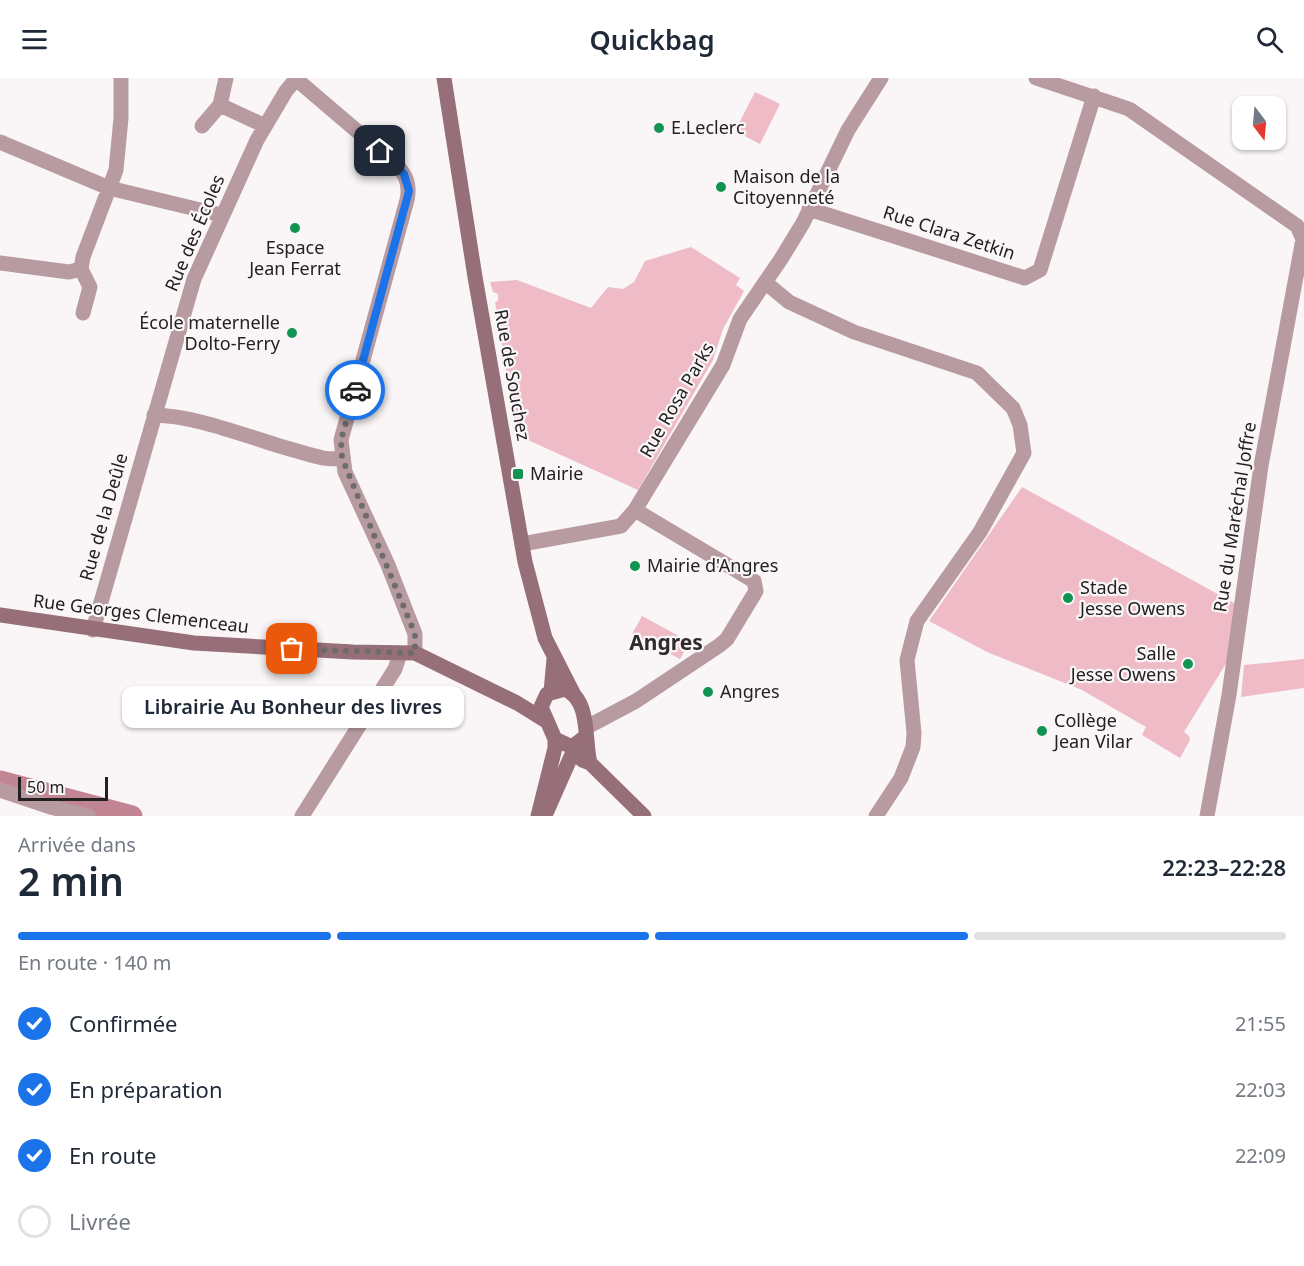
<!DOCTYPE html>
<html lang="fr">
<head>
<meta charset="utf-8">
<style>
	body { margin:0; font-family:"Noto Sans",sans-serif; background:#f2f2f3; color:#1f2937; height:100vh; display:flex; flex-direction:column; font-size:22px; white-space:nowrap }
	* { box-sizing:border-box; margin:0 }
	p { font-size:20px; color:#747a83 }
	.icon { flex:none; width:33px; height:33px; fill:none; stroke:currentColor; stroke-width:2; stroke-linecap:round; stroke-linejoin:round }
	.map { position:relative; height:738px; overflow:hidden }
	.side { display:flex; flex-direction:column; background:#fff; flex:1 }
	.side>* { flex:none }
	.needle { width:39px; rotate:164deg }
	.controls { position:absolute; left:1232px; top:18px; display:grid; gap:12px }
	.controls a { display:grid; place-items:center; width:54px; height:54px; border-radius:12px; background:#fff; box-shadow:0 2px 4px #0004; font-size:30px }
	.scale { position:absolute; left:18px; bottom:15px; width:90px; box-sizing:border-box; padding-left:6px; border:3px solid #222020; border-top:0; font-size:16px; line-height:21px; white-space:nowrap; color:#222020; -webkit-text-stroke:4px #faf6f7; paint-order:stroke }
	.pin { position:absolute; display:grid; place-items:center; width:51px; height:51px; color:#fff; margin:-26px; border-radius:12px; box-shadow:0 3px 9px #0006 }
	.courier { position:absolute; display:grid; place-items:center; width:60px; height:60px; margin:-30px; border:4px solid #1a73e8; border-radius:50%; background:#fff; color:#222; box-shadow:0 2px 8px #0007 }
	.bubble { position:absolute; height:42px; border-radius:12px; background:#fff; box-shadow:0 2px 4px #0004; font-size:20px; font-weight:600; line-height:42px; text-align:center }
	.overview em { font-style:normal; font-weight:600 }
	.overview div { display:flex; flex-direction:column-reverse }
	.overview { display:flex; align-items:center; justify-content:space-between; height:102px; padding:0 18px }
	h1 { font-size:39px; font-weight:600; line-height:45px }
	.bar { display:grid; grid-template-columns:repeat(4,1fr); gap:9px 6px; align-content:center; height:72px; padding:0 18px }
	.bar i { height:8px; border-radius:4px; background:#e0e1e3 }
	.bar .active { background:#1a73e8 }
	.bar p { grid-column:span 4 }
	ol { padding:0 18px; list-style:none }
	li { display:flex; align-items:center; gap:18px; height:66px }
	li p { margin-inline-start:auto }
	li .icon { padding:6px; border-radius:50%; background:#1a73e8; color:#fff; stroke-width:4 }
	li:last-child { color:#747a83 }
	li i { width:33px; height:33px; border:3px solid #e0e1e3; border-radius:50% }
	header { display:flex; justify-content:space-between; align-items:center; height:78px; padding:0 18px; background:#fff; font-size:27px; font-weight:600 }
	.map>svg:first-child { display:block }
	.green { fill:#eebbc6 }
	.lines { fill:none; stroke-linecap:round; stroke-linejoin:round }
	.river { stroke:#c28593; stroke-width:21 }
	.street { stroke:#b79ba1; stroke-width:15 }
	.secondary { stroke:#976f78; stroke-width:15 }
	.done { stroke:#6e6b6b; stroke-width:6; stroke-dasharray:0 10.8 }
	.route { stroke:#1a73e8; stroke-width:8 }
	.poi-dot { fill:#119452; stroke:#faf6f7; stroke-width:2 }
	.labels { text-anchor:middle; stroke-width:4.5; stroke-linejoin:round; paint-order:stroke }
	.poi-label { font-size:18px; fill:#222020; stroke:#faf6f7; text-anchor:start }
	.street-label { font-size:18px; fill:#222020; stroke:#faf6f7 }
	.quarter-label { font-size:21px; font-weight:bold; fill:#2f2b2c; stroke:#faf6f7 }
</style>
</head>
<body>
<header><svg class="icon" aria-label="menu" viewBox="0 0 24 24"><path d="M4 6h16M4 12h16M4 18h16"/></svg>Quickbag<svg class="icon" aria-label="search" viewBox="0 0 24 24"><circle cx="10" cy="10" r="6"/><path d="M15 15l6 6"/></svg></header>
<div class="map">
<svg width="1304" height="738" viewBox="0 0 1304 738">
	<rect width="100%" height="100%" fill="#faf6f7"/>
	<path class="green" d="M755 14 780 26 760 66 735 53Z
		M691 169 740 200 736 207 744 213 723 251 713 282 638 412 517 357 495 224 498 223V216L493 214 490 204 517 202 591 230 608 209 623 211 634 204 645 183Z
		M1022 409 1236 526 1230 579 1184 654 1189 658 1190 662 1180 680 1142 657 1146 649 1082 612 987 574 929 543Z
		M642 538 690 564 680 581 632 556Z
		M1304 581V610L1241 619 1244 587Z"/>
	<g class="lines">
		<path class="river" d="M0 703 132 738"/>
		<path class="street" d="M226 0 220 27 265 48
			M1036 0 1129 31 1297 148 1303 161 1261 388 1229 617 1207 738
			M296 1 391 82C404 93 411 104 407 122L341 362 345 394 388 487 415 556V575
			M202 48 220 27
			M0 64 109 110 221 137
			M809 131 1025 200 1040 192 1094 18
			M0 185 69 194 81 191
			M765 204 789 224 854 254 977 295 1013 330 1020 347 1024 375 980 454 917 543 907 582 914 655 913 669 901 700 876 738
			M83 235 90 209 81 191 83 179 116 92 121 40V0
			M154 337C200 338 252 361 297 373 311 377 327 383 341 380
			M522 466 621 448 635 432 723 287 740 241 781 181 803 145 848 52 881 0
			M93 552 194 201 257 62 286 13 297 0
			M587 649 636 623 720 567 727 561 756 513 754 503 635 432
			M0 712 50 729 88 738
			M302 738 395 591 400 576"/>
		<path class="secondary" d="M444 0 475 199 525 484 545 560 574 617
			M0 537 194 565 353 574 415 575 517 625 546 643
			M551 614 554 581
			M585 659 572 669 555 661 541 629 547 616 565 611C591 622 584 663 590 685
			M582 682 590 685 644 738
			M547 733 573 674
			M538 738 555 670V661"/>
	</g>
	<g class="lines">
		<path class="done" d="M292 571 415 575V556L342 380 341 362 355 312"/>
		<path class="route" d="M355 312 409 113 404 96 380 73"/>
	</g>
	<g class="poi-dot">
		<circle cx="659" cy="50" r="6"/>
		<circle cx="721" cy="109" r="6"/>
		<circle cx="295" cy="150" r="6"/>
		<circle cx="292" cy="255" r="6"/>
		<rect x="512" y="390" width="12" height="12" rx="3"/>
		<circle cx="635" cy="488" r="6"/>
		<circle cx="1068" cy="520" r="6"/>
		<circle cx="1188" cy="586" r="6"/>
		<circle cx="708" cy="614" r="6"/>
		<circle cx="1042" cy="653" r="6"/>
	</g>
	<g class="labels">
		<g class="poi-label">
			<text x="671" y="56">E.Leclerc</text>
			<text x="733" y="105">Maison de la<tspan x="733" dy="21">Citoyenneté</tspan></text>
			<text x="295" y="176" text-anchor="middle">Espace<tspan x="295" dy="21">Jean Ferrat</tspan></text>
			<text x="280" y="251" text-anchor="end">École maternelle<tspan x="280" dy="21">Dolto-Ferry</tspan></text>
			<text x="530" y="402">Mairie</text>
			<text x="647" y="494">Mairie d'Angres</text>
			<text x="1080" y="516">Stade<tspan x="1080" dy="21">Jesse Owens</tspan></text>
			<text x="1176" y="582" text-anchor="end">Salle<tspan x="1176" dy="21">Jesse Owens</tspan></text>
			<text x="720" y="620">Angres</text>
			<text x="1054" y="649">Collège<tspan x="1054" dy="21">Jean Vilar</tspan></text>
		</g>
		<g class="street-label">
			<text transform="translate(195 155) rotate(-67)" y="6">Rue des Écoles</text>
			<text transform="translate(949 155) rotate(18)" y="6">Rue Clara Zetkin</text>
			<text transform="translate(512 297) rotate(80)" y="6">Rue de Souchez</text>
			<text transform="translate(677 322) rotate(-60)" y="6">Rue Rosa Parks</text>
			<text transform="translate(104 439) rotate(-74)" y="6">Rue de la Deûle</text>
			<text transform="translate(1235 439) rotate(-81)" y="6">Rue du Maréchal Joffre</text>
			<text transform="translate(141 536) rotate(7)" y="6">Rue Georges Clemenceau</text>
		</g>
		<g class="quarter-label">
			<text x="666" y="572">Angres</text>
		</g>
	</g>
</svg>
<div class="controls">
<a><svg class="needle" viewBox="-14 -14 28 28"><path d="M0-13l5 13h-10z" fill="#e53935"/><path d="M0 13l5-13h-10z" fill="#747a83"/></svg></a>
</div>
<div class="scale">50 m</div>
<div class="pin" style="left:292px;top:571px;background:#ea580c"><svg class="icon" aria-label="bag" viewBox="0 0 24 24"><path d="M5 8h14l-1 12H6zM9 8a3 3 0 0 1 6 0"/></svg></div>
<div class="pin" style="left:380px;top:73px;background:#1f2937"><svg class="icon" aria-label="home" viewBox="0 0 24 24"><path d="M3 11l9-7 9 7M6 9v11h12V9"/></svg></div>
<div class="courier" style="left:355px;top:312px"><svg class="icon" aria-label="car" viewBox="0 0 24 24"><path d="M5 17H2v-5l4-1 3-4h7l3 4 3 1v5h-3M9 17h6M6 11h13"/><circle cx="7" cy="17" r="2"/><circle cx="17" cy="17" r="2"/></svg></div>
<div class="bubble" style="left:122px;top:608px;width:342px">Librairie Au Bonheur des livres</div>
</div>
<section class="side">
<div class="overview"><div><h1>2 min</h1><p>Arrivée dans</p></div><em>22:23–22:28</em></div>
<div class="bar"><i class="active"></i><i class="active"></i><i class="active"></i><i></i><p>En route · 140 m</p></div>
<ol>
<li><svg class="icon" aria-label="check" viewBox="0 0 24 24"><path d="M5 12l5 5 9-10"/></svg>Confirmée<p>21:55</p></li>
<li><svg class="icon" aria-label="check" viewBox="0 0 24 24"><path d="M5 12l5 5 9-10"/></svg>En préparation<p>22:03</p></li>
<li><svg class="icon" aria-label="check" viewBox="0 0 24 24"><path d="M5 12l5 5 9-10"/></svg>En route<p>22:09</p></li>
<li><i></i>Livrée</li>
</ol>
</section>
</body>
</html>
